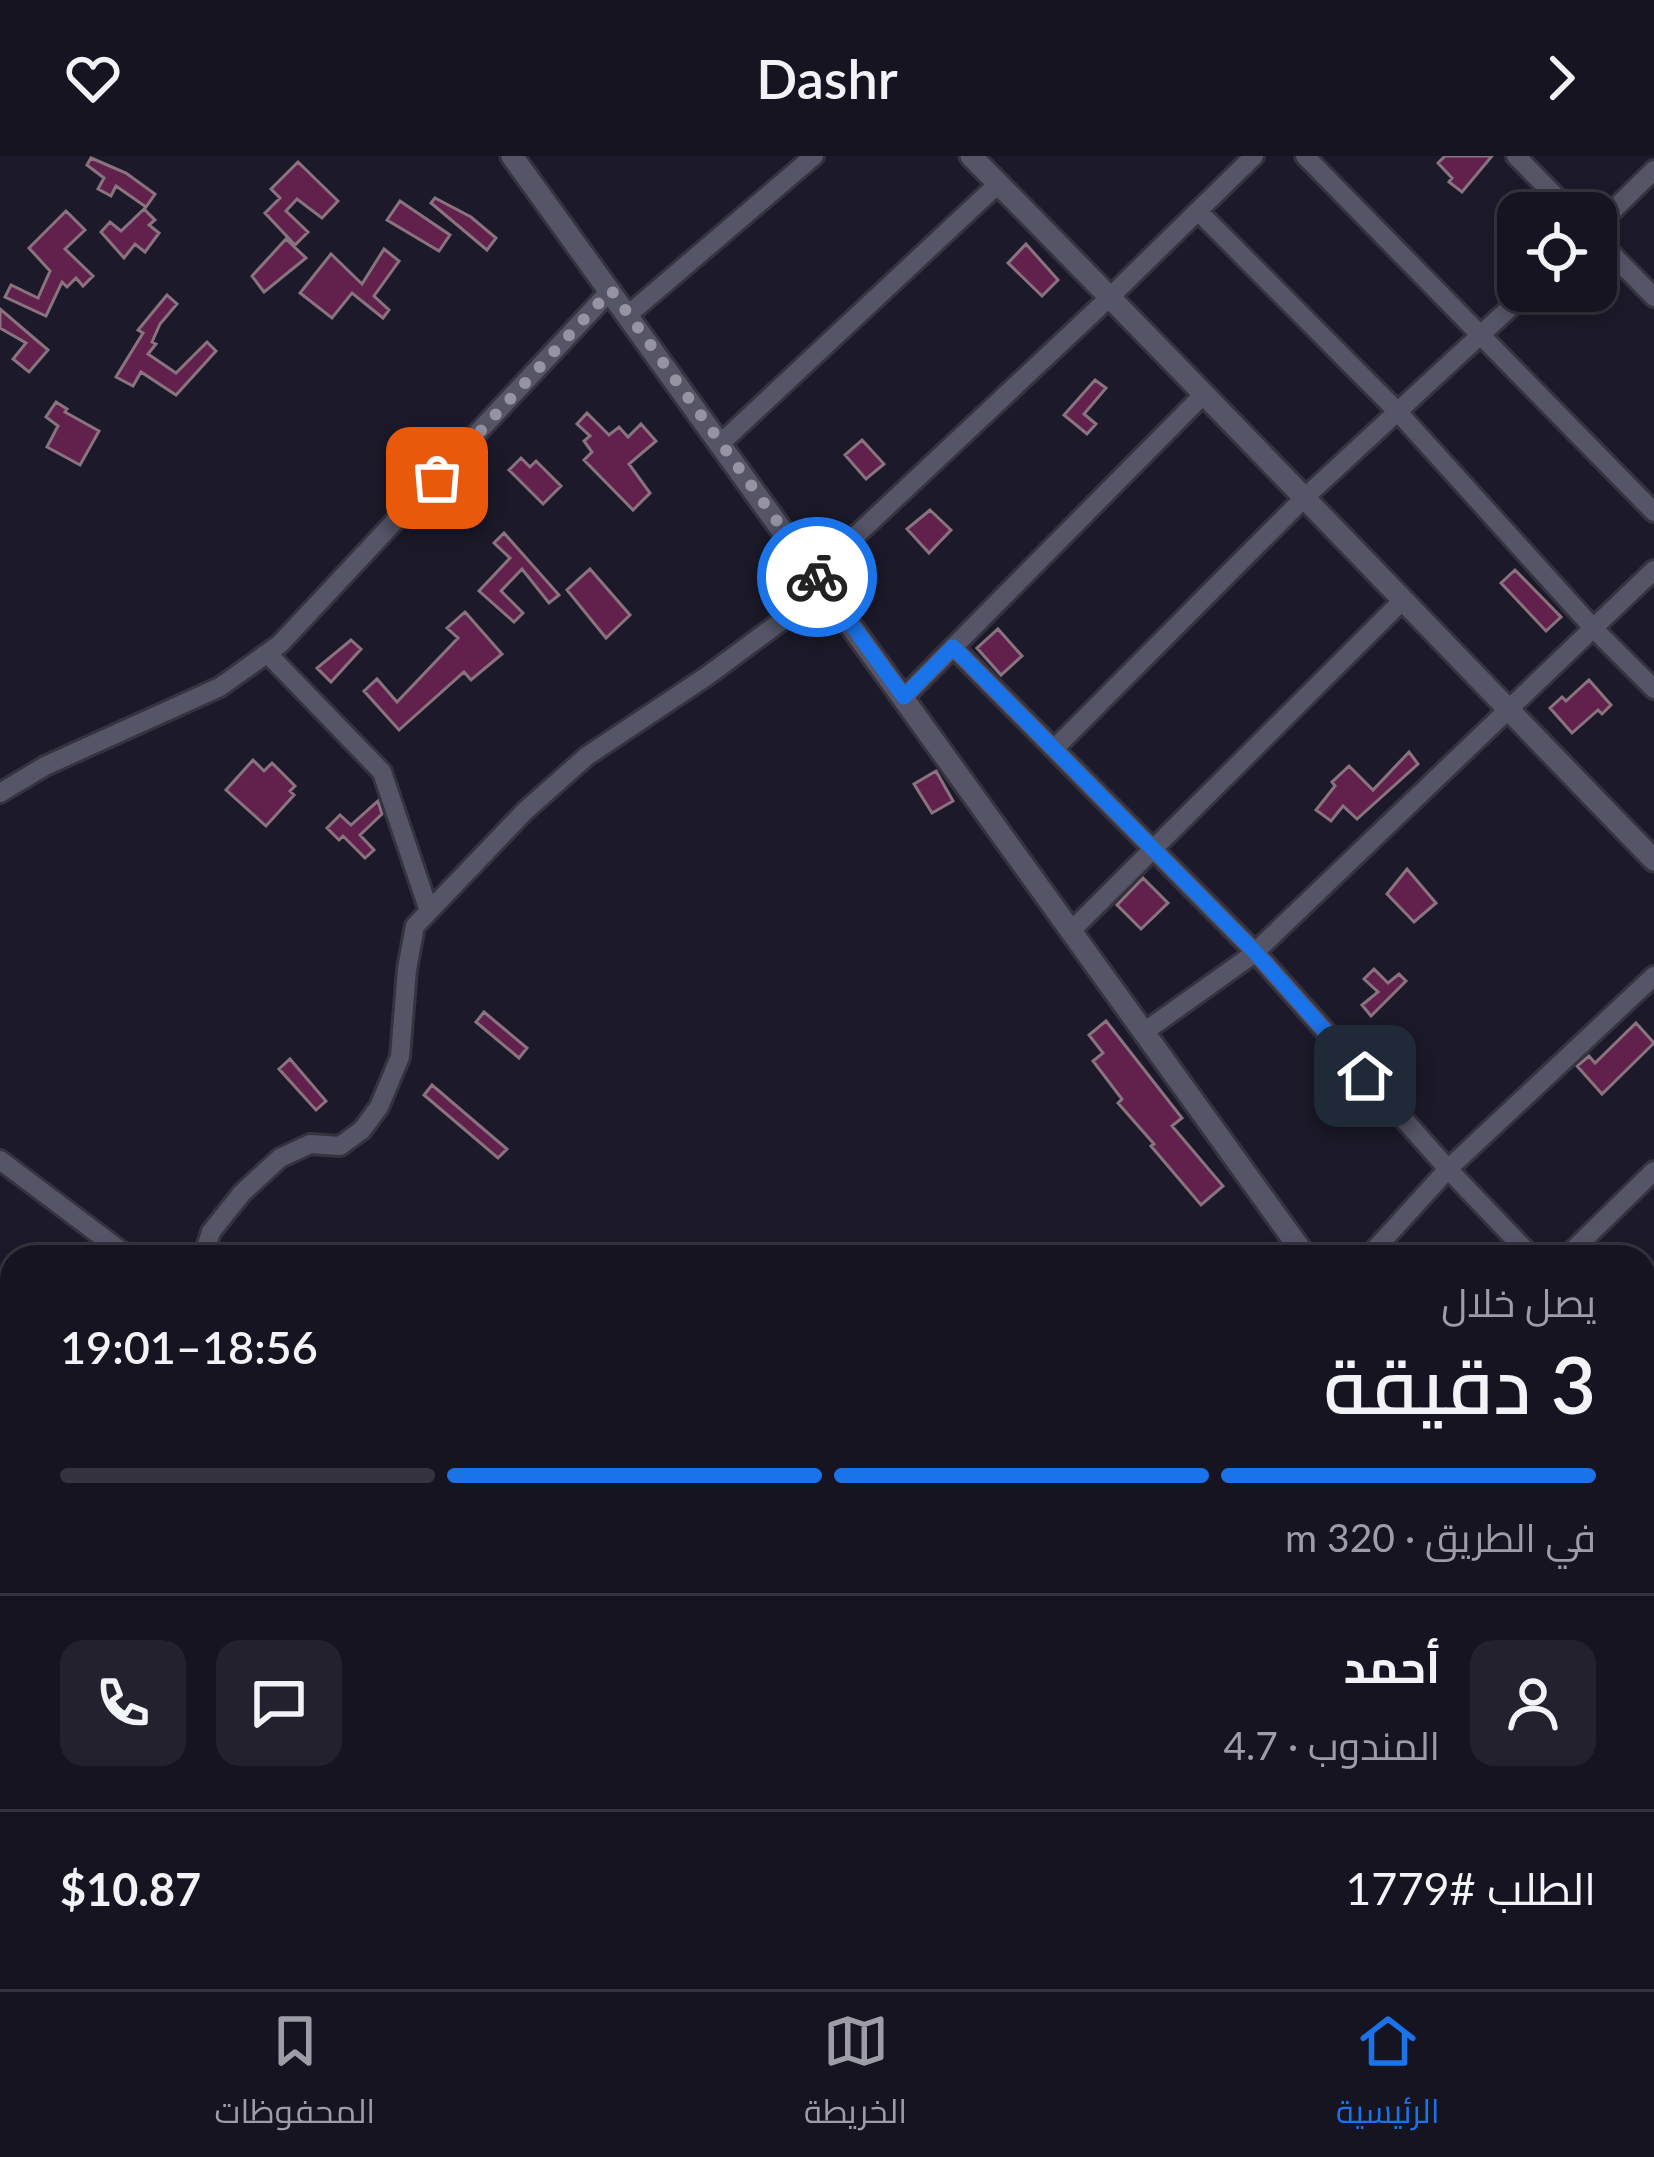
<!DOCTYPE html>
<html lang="ar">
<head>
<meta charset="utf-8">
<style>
	body { margin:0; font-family:Lato,Cairo,sans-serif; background:#22212d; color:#f1f3f6; direction:rtl; height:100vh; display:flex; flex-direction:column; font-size:45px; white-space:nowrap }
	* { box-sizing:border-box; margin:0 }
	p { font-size:39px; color:#9d9ea5 }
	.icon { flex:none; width:66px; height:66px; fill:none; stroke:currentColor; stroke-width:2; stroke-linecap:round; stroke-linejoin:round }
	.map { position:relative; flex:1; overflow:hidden; direction:ltr }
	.drawer { position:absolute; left:0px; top:1089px; width:1656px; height:744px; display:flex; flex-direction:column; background:#151420; border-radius:36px 36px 0 0; box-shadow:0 6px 18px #0003,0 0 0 3px #34333e; direction:rtl }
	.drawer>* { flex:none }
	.controls { position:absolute; left:1497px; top:36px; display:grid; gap:24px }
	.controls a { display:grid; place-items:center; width:120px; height:120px; border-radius:24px; background:#151420; box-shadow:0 6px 18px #0003,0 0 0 3px #34333e; font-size:60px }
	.pin { position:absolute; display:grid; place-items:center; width:102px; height:102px; color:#fff; margin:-51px; border-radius:24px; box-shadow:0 6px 18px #0006 }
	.courier { position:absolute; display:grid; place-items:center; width:120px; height:120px; margin:-60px; border:9px solid #1a73e8; border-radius:50%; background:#fff; color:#222; box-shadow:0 3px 15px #0007 }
	.overview em { font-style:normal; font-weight:600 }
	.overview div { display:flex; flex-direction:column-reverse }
	.overview { display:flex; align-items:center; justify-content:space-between; height:204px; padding:0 60px }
	h1 { font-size:78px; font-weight:600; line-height:90px }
	.bar { display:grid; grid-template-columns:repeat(4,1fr); gap:18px 12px; align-content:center; height:144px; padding:0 60px }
	.bar i { height:15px; border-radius:9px; background:#34333e }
	.bar .current { background:#1a73e8 }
	.bar p { grid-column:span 4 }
	.line { display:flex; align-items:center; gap:30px; padding:0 60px; border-top:3px solid #34333e }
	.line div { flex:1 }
	.round { display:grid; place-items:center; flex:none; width:126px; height:126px; border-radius:24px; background:#22212d }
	header { display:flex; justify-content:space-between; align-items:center; height:156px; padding:0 60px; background:#151420; font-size:54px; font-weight:600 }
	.menu { display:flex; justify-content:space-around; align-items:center; height:168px; border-top:3px solid #34333e; background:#151420; font-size:33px; color:#9d9ea5 }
	.menu a { display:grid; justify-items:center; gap:6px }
	.menu .current { color:#1a73e8 }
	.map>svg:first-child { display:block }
	.building { fill:#61214c; stroke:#88737f; stroke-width:3 }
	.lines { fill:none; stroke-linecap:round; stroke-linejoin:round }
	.minor-casing { stroke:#353340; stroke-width:24 }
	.tertiary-casing { stroke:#353340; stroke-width:27 }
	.minor { stroke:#565568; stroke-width:18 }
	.tertiary { stroke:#565568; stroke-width:21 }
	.done { stroke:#9694a2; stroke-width:12; stroke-dasharray:0 21.6 }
	.route { stroke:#1a73e8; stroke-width:15 }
</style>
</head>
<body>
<header><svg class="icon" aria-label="forward" viewBox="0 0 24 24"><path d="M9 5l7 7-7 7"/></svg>Dashr<svg class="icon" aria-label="heart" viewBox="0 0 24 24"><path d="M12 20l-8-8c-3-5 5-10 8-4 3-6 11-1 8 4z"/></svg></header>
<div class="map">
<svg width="1654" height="1833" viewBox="0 0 1654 1833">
	<rect width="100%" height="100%" fill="#1c1a2a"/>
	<path class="building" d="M1445 0H1492L1462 36 1449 26 1452 22 1438 7Z
		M91 2 126 17 155 38 146 51 116 30 111 40 98 33 104 22 87 9Z
		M298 6 338 45 322 62 297 43 286 55 308 76 295 89 265 57 280 42 271 33Z
		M435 42 471 61 496 82 487 94 431 47Z
		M400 45 450 79 439 95 387 64Z
		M144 53 155 64 149 69 159 77 145 96 135 88 124 102 101 76 110 66 121 75Z
		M66 55 85 74 65 93 93 120 83 130 76 122 67 131 62 126 46 160 5 141 11 129 38 142 50 115 29 92Z
		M286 83 306 102 264 136 252 120Z
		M1026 88 1058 124 1042 140 1008 107Z
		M384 93 399 105 374 140 389 154 383 162 352 137 332 162 300 137 331 98 362 128Z
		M167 139 177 148 160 168 152 186 156 188 148 198 176 217 207 186 216 195 176 239 141 216 133 230 116 221 143 177 138 174Z
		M0 153 48 194 29 216 13 203 26 187 0 172Z
		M1095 224 1106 232 1084 258 1096 268 1087 278 1064 259Z
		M56 246 67 253 65 256 99 275 80 309 47 291 58 270 46 261Z
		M587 257 609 279 619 271 628 281 641 268 656 285 629 308 650 337 633 354 584 304 592 296 584 285 590 280 577 268Z
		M862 284 884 308 866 323 845 299Z
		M521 302 530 311 536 305 561 330 543 348 509 314Z
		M930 354 951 374 929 397 907 373Z
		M504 377 559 439 549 447 522 413 501 435 523 457 514 466 479 435 510 402 494 387Z
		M590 413 630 459 606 482 567 434Z
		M1515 414 1561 461 1546 475 1501 427Z
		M465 456 502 498 471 524 464 516 399 574 364 535 377 523 397 546 458 482 447 472Z
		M998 473 1022 500 1001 519 977 492Z
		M351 484 361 493 331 526 317 512Z
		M1589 524 1611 549 1602 558 1598 554 1572 577 1550 552 1562 541 1566 545Z
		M1409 596 1418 608 1357 663 1343 650 1331 665 1316 654 1335 630 1332 626 1349 610 1373 634Z
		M253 604 264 615 272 607 295 630 290 635 294 639 266 670 226 634Z
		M936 615 953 645 932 657 914 628Z
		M378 645 382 658 360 679 374 694 365 702 343 680 339 684 327 672 340 659 351 669Z
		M1407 713 1436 747 1414 766 1387 738Z
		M1143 722 1168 747 1141 773 1117 749Z
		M1374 813 1388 827 1399 818 1406 825 1371 860 1362 849 1378 836 1364 823Z
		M484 856 527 892 519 902 476 866Z
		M1106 865 1182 962 1172 970 1223 1030 1201 1049 1151 990 1154 988 1118 947 1122 943 1093 905 1103 897 1089 879Z
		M1636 867 1654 887 1602 938 1577 910 1589 900 1595 907Z
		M290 903 326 945 316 954 279 913Z
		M432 929 507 993 498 1002 424 939Z"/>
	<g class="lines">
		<defs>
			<path id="minor" d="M1305 0 1654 356
				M1516 0 1572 57
				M1198 55 1398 256 1594 473 1654 533
				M1596 71 1654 14
				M1596 82 1654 141
				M629 158 814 0
				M721 287 998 28
				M815 418 1111 140 1254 0
				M953 491 1255 796 1448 1013 1532 1101
				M267 497 382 616 429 755
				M904 541 1204 238
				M1054 593 1302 344 1528 135
				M0 637 45 610 220 531 280 488 611 134
				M1071 775 1402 445
				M1144 876 1252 799 1654 414
				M0 1004 129 1101
				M203 1101 211 1076 242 1037 280 1002 310 988 340 990 362 974 379 951 400 901 407 813 415 770 525 655 587 600 707 520 826 432
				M1368 1101 1448 1013 1654 820
				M1566 1101 1654 1015
				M1644 1219 1654 1229
				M1644 1429 1654 1419
				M1483 1821 1488 1833
				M267 1833 269 1821
				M907 1833 922 1821"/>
			<path id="tertiary" d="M512 0 1306 1101
				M971 0C1201 232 1426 469 1654 704
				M1644 1595 1654 1610"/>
		</defs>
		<use href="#minor" class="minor-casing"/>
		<use href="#tertiary" class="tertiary-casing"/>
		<use href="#minor" class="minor"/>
		<use href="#tertiary" class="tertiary"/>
	</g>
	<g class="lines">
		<path class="done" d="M437 322 611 134 817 421"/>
		<path class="route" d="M817 421 904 541 953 491 1255 796 1365 920"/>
	</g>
</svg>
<div class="controls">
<a><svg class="icon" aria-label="locate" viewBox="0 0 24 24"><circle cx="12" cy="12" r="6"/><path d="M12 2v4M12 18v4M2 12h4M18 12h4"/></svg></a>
</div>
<div class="pin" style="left:437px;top:322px;background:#ea580c"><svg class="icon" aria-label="bag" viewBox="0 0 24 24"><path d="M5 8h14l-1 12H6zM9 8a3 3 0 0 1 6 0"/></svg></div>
<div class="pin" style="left:1365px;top:920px;background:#1f2937"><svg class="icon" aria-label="home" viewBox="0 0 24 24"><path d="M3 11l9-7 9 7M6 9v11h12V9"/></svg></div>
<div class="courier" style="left:817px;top:421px"><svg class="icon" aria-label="bike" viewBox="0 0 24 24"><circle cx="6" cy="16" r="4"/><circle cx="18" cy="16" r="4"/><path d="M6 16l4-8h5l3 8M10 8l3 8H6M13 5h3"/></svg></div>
<section class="drawer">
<div class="overview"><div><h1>3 دقيقة</h1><p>يصل خلال</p></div><em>18:56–19:01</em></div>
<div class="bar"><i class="current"></i><i class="current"></i><i class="current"></i><i></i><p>في الطريق · 320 m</p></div>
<div class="line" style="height:216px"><a class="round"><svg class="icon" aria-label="person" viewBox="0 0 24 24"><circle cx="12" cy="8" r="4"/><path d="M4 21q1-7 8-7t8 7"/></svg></a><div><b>أحمد</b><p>المندوب · 4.7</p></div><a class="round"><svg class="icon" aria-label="chat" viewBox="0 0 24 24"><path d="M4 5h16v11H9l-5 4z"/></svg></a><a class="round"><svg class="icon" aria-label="phone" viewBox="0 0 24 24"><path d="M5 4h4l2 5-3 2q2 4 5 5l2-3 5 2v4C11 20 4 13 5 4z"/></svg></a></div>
<div class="line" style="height:156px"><div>الطلب #1779</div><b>$10.87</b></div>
</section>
</div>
<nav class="menu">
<a class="current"><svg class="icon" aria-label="home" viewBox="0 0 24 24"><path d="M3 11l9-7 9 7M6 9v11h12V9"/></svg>الرئيسية</a>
<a><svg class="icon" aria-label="map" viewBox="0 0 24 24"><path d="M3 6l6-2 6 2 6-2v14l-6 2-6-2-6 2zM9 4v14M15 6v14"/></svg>الخريطة</a>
<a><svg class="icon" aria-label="saved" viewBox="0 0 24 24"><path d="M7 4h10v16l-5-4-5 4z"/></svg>المحفوظات</a>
</nav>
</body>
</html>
